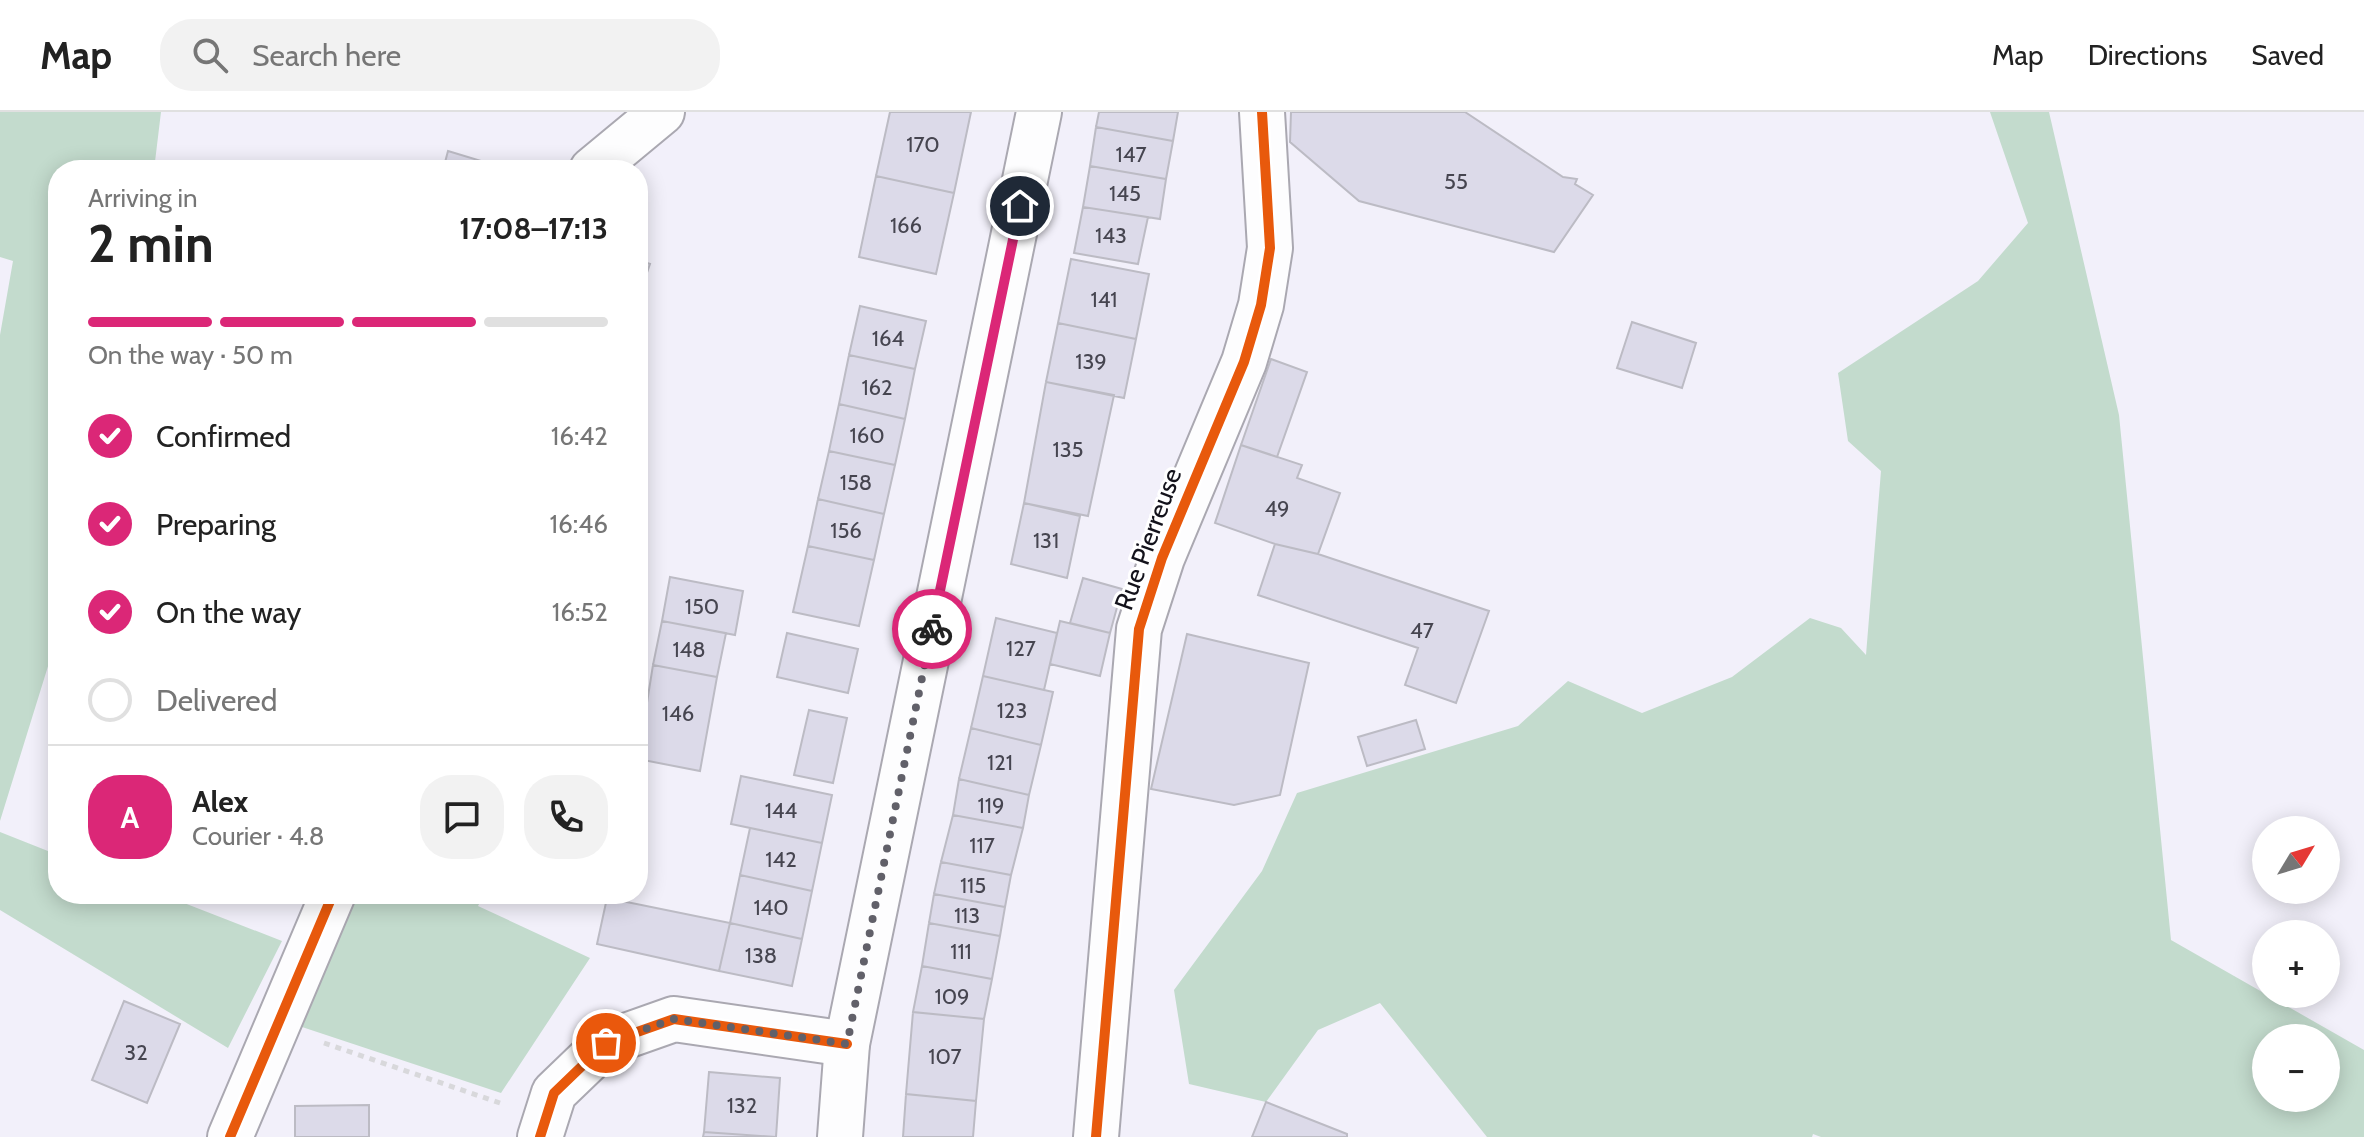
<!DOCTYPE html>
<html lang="en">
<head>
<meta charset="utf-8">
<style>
	body { margin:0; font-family:Cabin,sans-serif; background:#f2f2f2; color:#222; height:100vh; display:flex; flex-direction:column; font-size:30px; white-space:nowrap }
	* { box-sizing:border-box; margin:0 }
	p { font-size:26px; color:#767676 }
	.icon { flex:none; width:44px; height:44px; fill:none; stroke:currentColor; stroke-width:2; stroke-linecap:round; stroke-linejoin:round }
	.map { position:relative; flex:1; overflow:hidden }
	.side { position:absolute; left:48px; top:48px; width:600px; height:744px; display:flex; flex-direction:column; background:#fff; border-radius:32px; box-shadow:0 4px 20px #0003 }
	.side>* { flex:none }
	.needle { width:52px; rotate:52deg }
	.tools { position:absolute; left:2252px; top:704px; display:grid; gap:16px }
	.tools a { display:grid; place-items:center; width:88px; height:88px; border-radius:50%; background:#fff; box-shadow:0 4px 20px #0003; font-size:40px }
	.pin { position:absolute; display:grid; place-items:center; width:68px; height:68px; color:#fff; margin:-34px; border:4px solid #fff; border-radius:50%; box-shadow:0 2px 8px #0007 }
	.courier { position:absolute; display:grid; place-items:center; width:80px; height:80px; margin:-40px; border:6px solid #db2777; border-radius:50%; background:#fff; color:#222; box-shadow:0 2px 10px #0007 }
	.head em { font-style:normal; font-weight:700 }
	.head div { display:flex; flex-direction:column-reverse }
	.head { display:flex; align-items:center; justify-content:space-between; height:136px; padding:0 40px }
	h1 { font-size:52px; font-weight:700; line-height:60px }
	.bar { display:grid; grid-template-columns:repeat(4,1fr); gap:12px 8px; align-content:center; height:96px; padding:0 40px }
	.bar i { height:10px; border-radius:6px; background:#e0e0e0 }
	.bar .selected { background:#db2777 }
	.bar p { grid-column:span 4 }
	.line { display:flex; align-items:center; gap:20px; padding:0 40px; border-top:2px solid #e0e0e0 }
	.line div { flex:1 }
	.round { display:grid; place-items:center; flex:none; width:84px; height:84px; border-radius:32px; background:#f2f2f2 }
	ol { padding:0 40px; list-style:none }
	li { display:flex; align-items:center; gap:24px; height:88px }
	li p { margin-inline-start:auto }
	li .icon { padding:8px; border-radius:50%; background:#db2777; color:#fff; stroke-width:4 }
	li:last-child { color:#767676 }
	li i { width:44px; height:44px; border:4px solid #e0e0e0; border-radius:50% }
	header { display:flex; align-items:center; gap:48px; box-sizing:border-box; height:112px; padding:0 40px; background:#fff; border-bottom:2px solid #e0e0e0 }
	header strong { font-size:38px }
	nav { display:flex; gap:44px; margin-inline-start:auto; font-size:28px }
	.search { width:560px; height:72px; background:#f2f2f2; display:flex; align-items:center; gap:20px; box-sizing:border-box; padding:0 28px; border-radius:32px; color:#767676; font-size:30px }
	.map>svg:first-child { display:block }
	.green { fill:#c3dbcd; fill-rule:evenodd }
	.building { fill:#dcdae9; stroke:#bcbbc4; stroke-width:2 }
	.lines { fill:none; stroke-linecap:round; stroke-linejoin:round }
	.minor-casing { stroke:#aaa8b1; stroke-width:48 }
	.major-casing { stroke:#aaa8b1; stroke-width:48 }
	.path { stroke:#d8d8db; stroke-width:5; stroke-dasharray:6 6; stroke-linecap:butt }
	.minor { stroke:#fdfdfe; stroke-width:44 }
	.major { stroke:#fdfdfe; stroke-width:44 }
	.cycleway-casing { stroke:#fff; stroke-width:15 }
	.cycleway { stroke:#e8590c; stroke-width:10 }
	.done { stroke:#616069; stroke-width:8; stroke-dasharray:0 14.4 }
	.route { stroke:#db2777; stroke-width:10 }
	.labels { text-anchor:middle; stroke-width:6; stroke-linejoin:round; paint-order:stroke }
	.number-label { font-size:22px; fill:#464550 }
	.street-label { font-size:26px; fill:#13121b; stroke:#fff }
</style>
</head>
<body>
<header>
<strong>Map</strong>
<div class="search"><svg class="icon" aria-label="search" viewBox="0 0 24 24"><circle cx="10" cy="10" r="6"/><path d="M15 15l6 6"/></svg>Search here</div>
<nav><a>Map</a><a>Directions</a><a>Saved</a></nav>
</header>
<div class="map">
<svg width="2364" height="1025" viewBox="0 0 2364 1025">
	<rect width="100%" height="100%" fill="#f2f0fa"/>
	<path class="green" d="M0 0H161L154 58H58V522L0 709V223L13 149 0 145Z
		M1990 0H2049L2119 303 2171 828 2364 938V1025H1821L1813 1022 1812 1025H1487L1380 891 1318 918 1266 990 1189 972 1174 878 1262 759 1297 681 1518 614 1568 569 1642 601 1732 565 1810 506 1841 516 1866 543 1881 359 1848 329 1838 261 1978 169 2028 111ZM2326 926V986H2266V926Z
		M0 720 58 743V782H161L282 829 228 936 0 798Z
		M351 782H484L478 794 590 846 501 981 293 912Z"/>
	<path class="building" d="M890 0H971L954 81 876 64Z
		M1099 0H1178L1173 29 1096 15Z
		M1291 0H1465L1563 65 1577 67 1575 72 1593 83 1554 140 1359 89 1290 30Z
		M1096 15 1173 29 1166 67 1090 54Z
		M448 39 511 58H443Z
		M1090 54 1166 67 1160 107 1083 95Z
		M876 64 954 81 936 162 859 145Z
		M1083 95 1148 105 1138 152 1074 141Z
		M1071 147 1149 162 1136 227 1058 211Z
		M638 148 650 152 638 187Z
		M860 194 926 209 915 257 849 243Z
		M1632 210 1696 231 1682 276 1617 256Z
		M1058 211 1136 227 1124 286 1046 270Z
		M849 243 915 257 905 307 839 292Z
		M1271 247 1307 260 1277 345 1241 333Z
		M1046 270 1114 283 1088 404 1024 391Z
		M839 292 905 307 895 353 829 339Z
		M1241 333 1302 353 1297 366 1340 381 1318 442 1275 432 1215 411Z
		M829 339 895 353 884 402 818 387Z
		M818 387 884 402 874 448 808 434Z
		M1024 391 1080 404 1067 466 1011 452Z
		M1275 432 1318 442 1489 499 1456 591 1405 573 1418 536 1258 483Z
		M808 434 874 448 859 514 793 500Z
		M670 465 743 479 735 523 662 509Z
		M1083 466 1122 477 1110 521 1070 511Z
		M996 506 1057 521 1044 578 983 564Z
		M662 509 726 521 717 565 653 553Z
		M1060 509 1110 521 1100 564 1050 552Z
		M787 521 858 537 848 581 777 565Z
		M1187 522 1309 551 1280 683 1234 693 1151 677Z
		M653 553 717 565 700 659 638 647Z
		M983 564 1053 580 1041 633 971 616Z
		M809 598 847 606 833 671 794 663Z
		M1416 608 1425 637 1367 654 1358 625Z
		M971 616 1041 633 1029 683 959 667Z
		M741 664 832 683 822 731 731 712Z
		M959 667 1029 683 1023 716 953 703Z
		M953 703 1023 716 1011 763 941 750Z
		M750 716 822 731 812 779 740 763Z
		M941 750 1011 763 1005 795 934 782Z
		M740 763 812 779 802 827 730 811Z
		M934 782 1005 795 1000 824 929 811Z
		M607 786 730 811 719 859 597 832Z
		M730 811 802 827 792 874 719 859Z
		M929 811 1000 824 992 867 922 854Z
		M922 854 992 867 984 907 913 900Z
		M124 889 180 912 147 991 92 968Z
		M913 900 984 907 976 989 906 982Z
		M709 960 780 966 776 1025 704 1020Z
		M906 982 976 989 973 1025H903Z
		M1266 990 1347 1022V1025H1252Z
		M369 993V1025H295V994Z
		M704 1020 776 1025H703Z"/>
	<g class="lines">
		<defs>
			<path id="minor" d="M592 58 662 0
				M230 1025 333 782
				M540 1025 554 981 606 931 674 907 847 932
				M1096 1025 1139 517 1162 446 1244 250 1261 193 1270 136 1262 0"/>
			<path id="major" d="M840 1025 847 932 1039 0"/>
		</defs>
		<use href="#minor" class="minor-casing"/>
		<use href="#major" class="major-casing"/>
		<path class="path" d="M324 931 500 991"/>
		<use href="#minor" class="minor"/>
		<use href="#major" class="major"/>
		<defs>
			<path id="cycleway" d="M230 1025 333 782
				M540 1025 554 981 606 931 674 907 847 932
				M1096 1025 1139 517 1162 446 1244 250 1261 193 1270 136 1262 0"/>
		</defs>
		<use href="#cycleway" class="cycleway-casing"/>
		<use href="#cycleway" class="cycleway"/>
	</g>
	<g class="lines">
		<path class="done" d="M606 931 674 907 847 932 932 517"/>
		<path class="route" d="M932 517 1020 94"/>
	</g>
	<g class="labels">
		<g class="number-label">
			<text x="923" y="40">170</text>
			<text x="1131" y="50">147</text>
			<text x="1456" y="77">55</text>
			<text x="1125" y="89">145</text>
			<text x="906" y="121">166</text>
			<text x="1111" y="131">143</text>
			<text x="1104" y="195">141</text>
			<text x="888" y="234">164</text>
			<text x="1091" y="257">139</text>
			<text x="877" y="283">162</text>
			<text x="867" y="331">160</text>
			<text x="1068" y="345">135</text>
			<text x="856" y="378">158</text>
			<text x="1277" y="404">49</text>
			<text x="846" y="426">156</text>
			<text x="1046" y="436">131</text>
			<text x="702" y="502">150</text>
			<text x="1422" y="526">47</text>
			<text x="1021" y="544">127</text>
			<text x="689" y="545">148</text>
			<text x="1012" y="606">123</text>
			<text x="678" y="609">146</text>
			<text x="1000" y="658">121</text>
			<text x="991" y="701">119</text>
			<text x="781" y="706">144</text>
			<text x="982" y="741">117</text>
			<text x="781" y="755">142</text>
			<text x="973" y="781">115</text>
			<text x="771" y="803">140</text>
			<text x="967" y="811">113</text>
			<text x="961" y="847">111</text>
			<text x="761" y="851">138</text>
			<text x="952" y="892">109</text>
			<text x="136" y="948">32</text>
			<text x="945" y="952">107</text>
			<text x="742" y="1001">132</text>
		</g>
		<g class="street-label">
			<text transform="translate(1148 427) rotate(-70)" y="9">Rue Pierreuse</text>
		</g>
	</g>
</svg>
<div class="tools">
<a><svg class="needle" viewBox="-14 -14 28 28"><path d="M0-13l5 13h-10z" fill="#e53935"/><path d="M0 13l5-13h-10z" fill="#767676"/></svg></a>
<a>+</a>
<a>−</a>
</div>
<div class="pin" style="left:606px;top:931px;background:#ea580c"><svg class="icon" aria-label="bag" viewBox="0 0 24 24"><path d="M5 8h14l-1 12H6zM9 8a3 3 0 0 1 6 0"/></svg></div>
<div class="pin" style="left:1020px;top:94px;background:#1f2937"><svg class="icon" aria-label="home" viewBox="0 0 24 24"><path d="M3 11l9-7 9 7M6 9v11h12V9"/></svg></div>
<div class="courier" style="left:932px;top:517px"><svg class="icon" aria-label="bike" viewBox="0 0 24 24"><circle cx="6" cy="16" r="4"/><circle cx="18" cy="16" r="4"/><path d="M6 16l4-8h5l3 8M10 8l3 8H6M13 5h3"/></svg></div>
<section class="side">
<div class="head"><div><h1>2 min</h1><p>Arriving in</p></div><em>17:08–17:13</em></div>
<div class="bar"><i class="selected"></i><i class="selected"></i><i class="selected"></i><i></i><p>On the way · 50 m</p></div>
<ol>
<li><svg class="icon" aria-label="check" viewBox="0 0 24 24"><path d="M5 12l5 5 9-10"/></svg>Confirmed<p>16:42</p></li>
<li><svg class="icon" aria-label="check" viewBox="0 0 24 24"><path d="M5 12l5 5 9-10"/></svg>Preparing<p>16:46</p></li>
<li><svg class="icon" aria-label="check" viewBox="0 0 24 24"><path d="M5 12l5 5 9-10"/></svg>On the way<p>16:52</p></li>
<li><i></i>Delivered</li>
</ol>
<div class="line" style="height:144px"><b class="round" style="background:#db2777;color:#fff">A</b><div><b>Alex</b><p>Courier · 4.8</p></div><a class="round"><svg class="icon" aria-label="chat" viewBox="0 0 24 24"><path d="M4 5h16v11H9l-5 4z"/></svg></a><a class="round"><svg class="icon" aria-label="phone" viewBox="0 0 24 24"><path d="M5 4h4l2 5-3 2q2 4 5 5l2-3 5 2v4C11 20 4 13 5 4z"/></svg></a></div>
</section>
</div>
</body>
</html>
